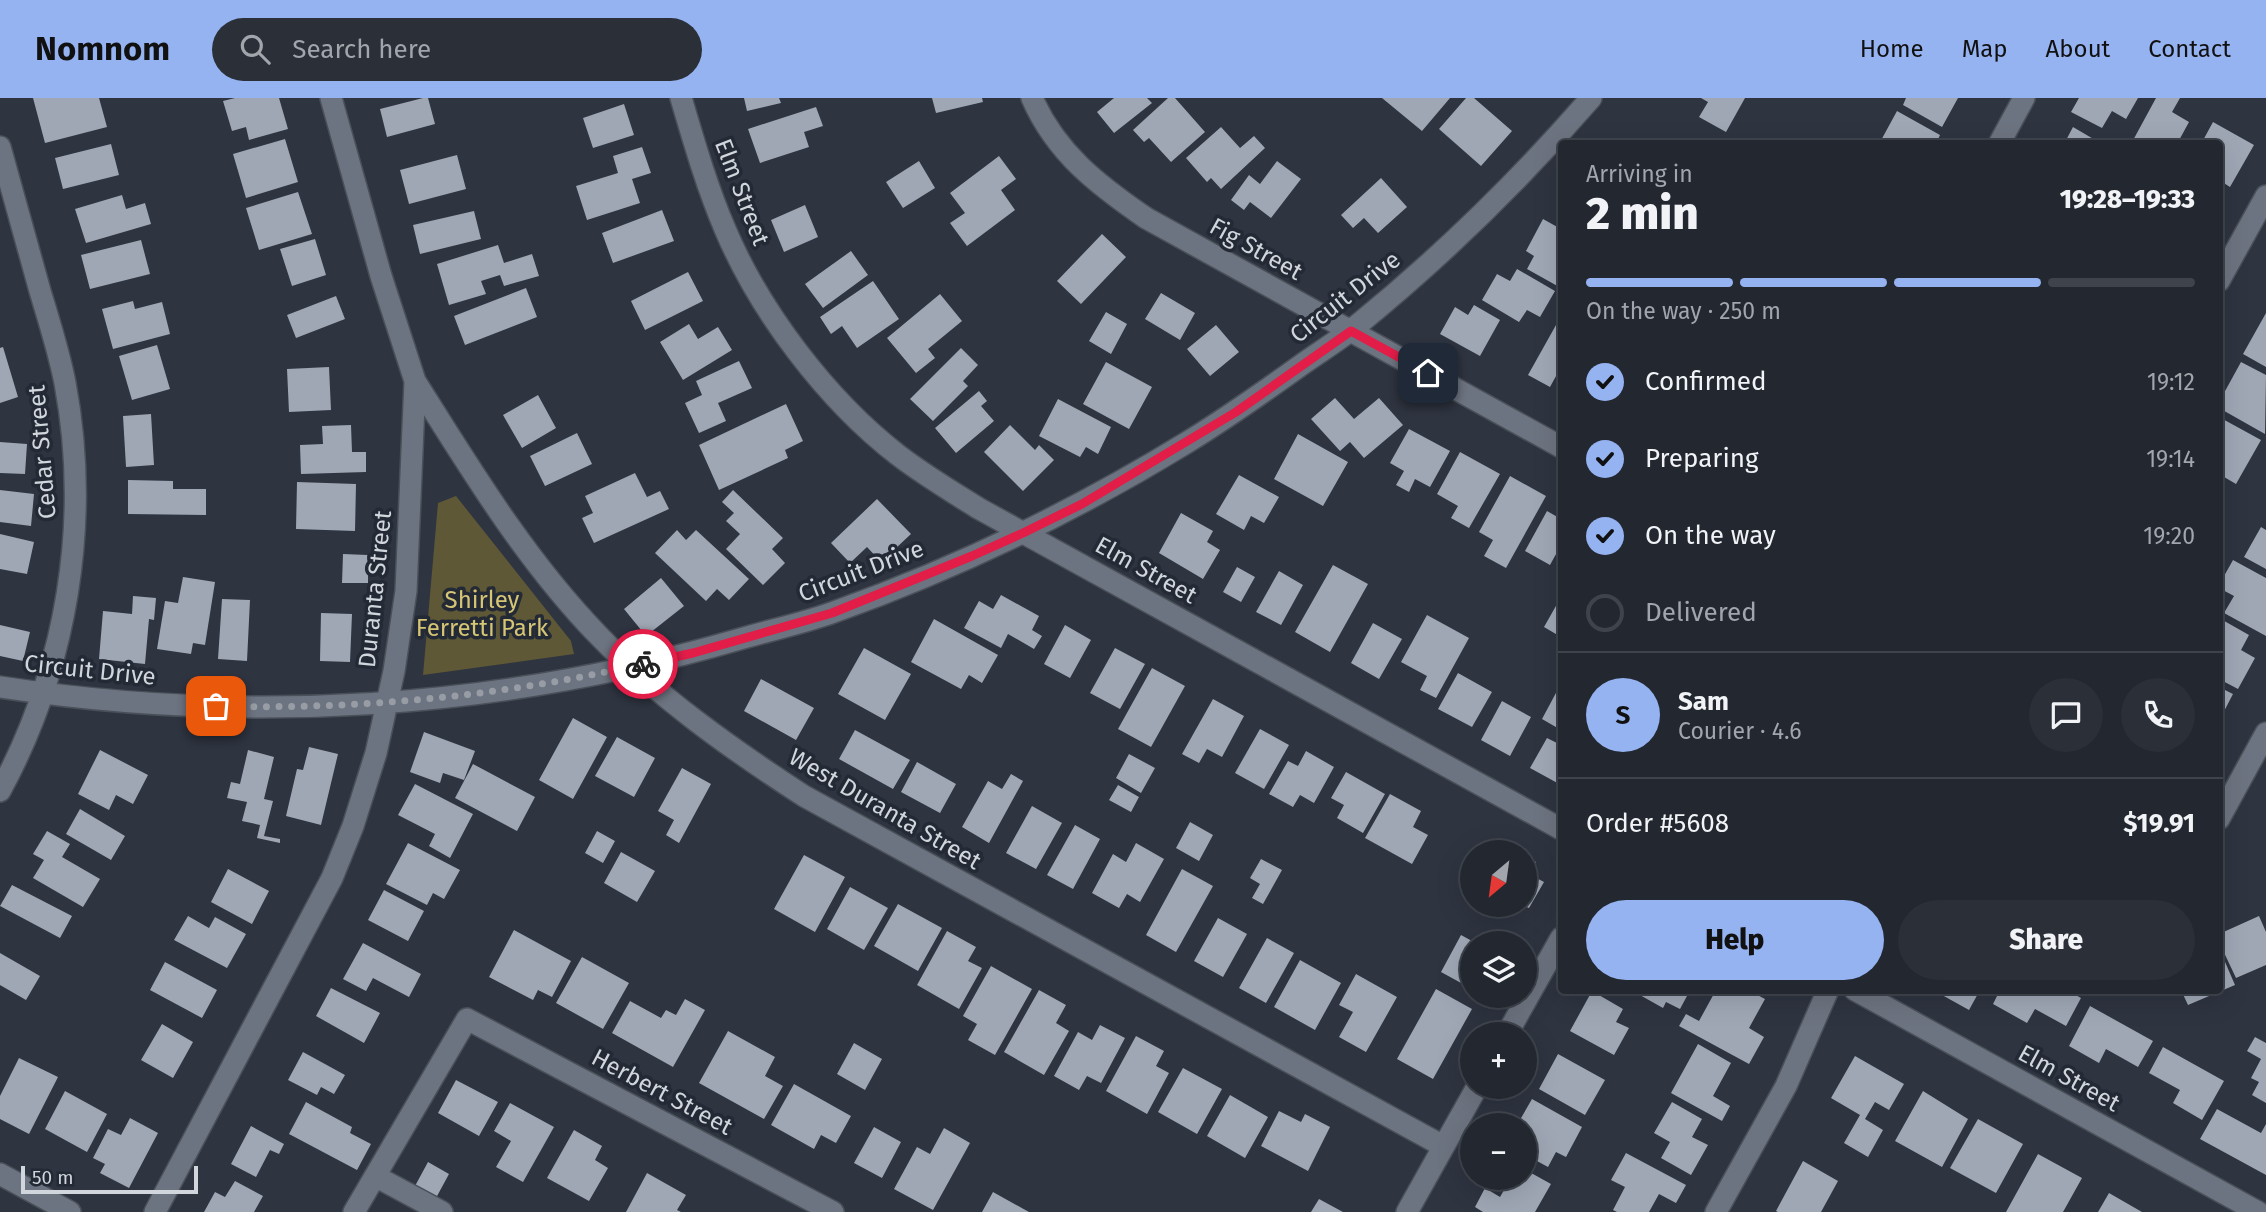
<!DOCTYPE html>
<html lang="en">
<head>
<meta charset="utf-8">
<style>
	body { margin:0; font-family:"Fira Sans",sans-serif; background:#2a2f38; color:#f1f3f6; height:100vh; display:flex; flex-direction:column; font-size:26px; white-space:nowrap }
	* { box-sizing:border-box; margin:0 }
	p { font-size:23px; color:#a2a5ab }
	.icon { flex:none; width:38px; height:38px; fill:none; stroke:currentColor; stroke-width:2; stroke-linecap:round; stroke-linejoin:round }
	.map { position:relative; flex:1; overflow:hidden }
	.sheet { position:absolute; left:1558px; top:42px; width:665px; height:854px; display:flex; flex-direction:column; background:#222730; border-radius:7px; box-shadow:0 7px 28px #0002,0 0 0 2px #3f444c }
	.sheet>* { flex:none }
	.needle { width:46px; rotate:209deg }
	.buttons { position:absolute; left:1460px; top:742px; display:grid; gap:14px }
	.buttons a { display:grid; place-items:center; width:77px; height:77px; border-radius:50%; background:#222730; box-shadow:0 7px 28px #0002,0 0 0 2px #3f444c; font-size:35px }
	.scale { position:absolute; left:21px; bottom:18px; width:177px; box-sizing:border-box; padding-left:7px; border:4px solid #d1d5dc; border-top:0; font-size:19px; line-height:24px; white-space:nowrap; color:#d1d5dc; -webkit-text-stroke:5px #242a35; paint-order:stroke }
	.pin { position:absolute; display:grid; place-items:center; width:60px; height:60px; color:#fff; margin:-30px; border-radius:14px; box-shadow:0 4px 10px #0006 }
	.courier { position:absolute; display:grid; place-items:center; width:70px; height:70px; margin:-35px; border:5px solid #e11d48; border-radius:50%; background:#fff; color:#222; box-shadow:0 2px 9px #0007 }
	.head em { font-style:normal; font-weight:800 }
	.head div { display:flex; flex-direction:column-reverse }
	.head { display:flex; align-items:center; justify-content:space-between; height:119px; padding:0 28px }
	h1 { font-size:46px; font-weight:800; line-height:52px }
	.bar { display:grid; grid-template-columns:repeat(4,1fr); gap:10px 7px; align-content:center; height:84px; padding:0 28px }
	.bar i { height:9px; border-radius:5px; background:#3f444c }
	.bar .selected { background:#95b2f1 }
	.bar p { grid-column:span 4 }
	.line { display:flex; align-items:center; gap:18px; padding:0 28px; border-top:2px solid #3f444c }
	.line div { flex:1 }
	.round { display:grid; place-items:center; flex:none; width:74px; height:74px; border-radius:37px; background:#2a2f38 }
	ol { padding:0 28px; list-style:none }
	li { display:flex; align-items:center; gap:21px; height:77px }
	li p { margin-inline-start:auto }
	li .icon { padding:7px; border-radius:50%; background:#95b2f1; color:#111; stroke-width:4 }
	li:last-child { color:#a2a5ab }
	li i { width:38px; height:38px; border:4px solid #3f444c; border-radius:50% }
	.button { display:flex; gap:14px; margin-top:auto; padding:14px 28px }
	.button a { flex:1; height:80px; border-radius:42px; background:#95b2f1; color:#111; font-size:28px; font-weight:800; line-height:80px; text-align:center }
	.button a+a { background:#2a2f38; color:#f1f3f6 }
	header { display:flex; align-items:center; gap:42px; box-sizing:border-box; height:98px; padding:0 35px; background:#95b2f1; color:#111 }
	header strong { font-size:33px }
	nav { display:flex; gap:38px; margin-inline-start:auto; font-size:24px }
	.search { width:490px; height:63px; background:#2a2f38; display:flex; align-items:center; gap:18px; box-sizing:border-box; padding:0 24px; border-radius:38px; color:#a2a5ab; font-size:26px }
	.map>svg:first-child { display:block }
	.green { fill:#5e5836 }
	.building { fill:#9fa7b5 }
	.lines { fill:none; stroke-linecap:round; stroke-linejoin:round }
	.minor-casing { stroke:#4a5059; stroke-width:24 }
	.minor { stroke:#6d7481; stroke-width:21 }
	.done { stroke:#989da5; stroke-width:7; stroke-dasharray:0 12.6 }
	.route { stroke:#e11d48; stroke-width:9 }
	.labels { text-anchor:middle; stroke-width:7; stroke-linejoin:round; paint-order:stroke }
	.street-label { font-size:24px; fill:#d1d5dc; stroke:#242a35 }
	.park-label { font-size:24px; fill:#d5c574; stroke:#242a35 }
</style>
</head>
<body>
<header>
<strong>Nomnom</strong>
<div class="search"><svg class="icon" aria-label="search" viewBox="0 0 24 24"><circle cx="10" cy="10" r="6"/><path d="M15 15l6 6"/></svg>Search here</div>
<nav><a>Home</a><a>Map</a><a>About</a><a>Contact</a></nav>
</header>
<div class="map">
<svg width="2266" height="1114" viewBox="0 0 2266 1114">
	<rect width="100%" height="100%" fill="#2e3440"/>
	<path class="green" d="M456 398 571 543 574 556 423 577 438 405Z"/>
	<path class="building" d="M33 0H99L107 29 45 45Z
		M235 0H279L288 31 249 42 246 29 232 33 223 3Z
		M423 0H428L435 26 387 39 380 11Z
		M744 0H779L781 5 747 13Z
		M932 0H982L983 4 936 15Z
		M1114 0H1147L1152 5 1114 35 1097 14Z
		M1168 0H1175L1205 34 1171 64 1149 40 1144 44 1133 32Z
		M1382 0H1450L1422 33Z
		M1466 0H1474L1512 33 1481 68 1439 31Z
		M1701 0H1745L1726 34 1699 19 1708 4Z
		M1906 0H1958L1942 29 1903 7Z
		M2079 0H2138L2126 21 2112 13 2102 30 2071 14Z
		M2156 0H2180L2172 14 2189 24 2177 46H2131Z
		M624 6 634 37 593 50 583 20Z
		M816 9 823 28 804 34 809 49 760 65 748 31Z
		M1897 13 1940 37 1936 46H1879Z
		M2213 24 2254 47 2230 89 2219 82V46H2201Z
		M1221 29 1240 50 1254 38 1265 50 1221 91 1211 80 1207 84 1186 60Z
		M2073 29 2102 46H2064Z
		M285 41 298 84 246 100 233 56Z
		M111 46 119 77 63 91 55 60Z
		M642 49 651 75 632 81 640 105 587 122 576 88 618 75 613 58Z
		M457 57 466 91 409 106 400 72Z
		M999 58 1016 81 1001 92 1015 112 967 148 950 125 965 115 950 95Z
		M919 63 935 90 903 110 886 84Z
		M1277 63 1301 81 1271 120 1250 104 1244 112 1231 102 1249 77 1260 86Z
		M1381 80 1407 109 1378 135 1364 120 1353 130 1341 117Z
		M298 94 312 136 259 152 246 110Z
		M122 97 126 111 145 105 151 126 86 145 75 111Z
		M805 107 818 139 784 154 771 122Z
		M662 112 674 143 613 165 602 135Z
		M474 113 481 141 420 156 413 127Z
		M1543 121 1561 131V190L1527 171 1534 158 1526 153Z
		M1102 136 1126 159 1081 206 1057 183Z
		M315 141 326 177 292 188 280 151Z
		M141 142 150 176 90 191 81 157Z
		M498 147 504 165 532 156 539 178 504 188 500 177 481 183 486 196 449 207 437 166Z
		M851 153 868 177 823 210 805 186Z
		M1517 171 1555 193 1540 219 1527 212 1519 224 1482 202 1497 176 1510 183Z
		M688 174 703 203 645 232 631 203Z
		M873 183 899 221 857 250 842 228 831 236 820 219Z
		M526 190 537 219 465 247 454 218Z
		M1161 195 1195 215 1180 242 1145 221Z
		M940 196 962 223 928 251 935 260 916 275 887 240Z
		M336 198 345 221 296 240 287 217Z
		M133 203 135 211 162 204 170 236 113 251 102 211Z
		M1474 207 1500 222 1480 258 1440 236 1455 209 1468 217Z
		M1106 214 1127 226 1111 256 1089 243Z
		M2266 215V269L2243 256Z
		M689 226 698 241 718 229 732 252 683 282 660 244Z
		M1216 227 1239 254 1210 278 1187 251Z
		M1556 227 1561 230V269L1550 289 1528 277Z
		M157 247 170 291 132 302 119 258Z
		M3 249 18 299 0 305V250Z
		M961 250 978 267 963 283 968 288 933 323 910 301Z
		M739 263 752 290 718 305 726 323 699 335 685 305 702 297 696 283Z
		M1106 264 1152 289 1129 331 1083 306Z
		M2241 264 2266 277 2265 336 2219 310V304Z
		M329 269 331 312 289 314 287 271Z
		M979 293 987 303 981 308 994 323 956 355 935 330Z
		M538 297 556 330 522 350 503 317Z
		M1335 300 1354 321 1379 300 1403 327 1364 360 1350 344 1340 353 1311 321Z
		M1058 301 1111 329 1098 356 1086 349 1080 359 1039 338Z
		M786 306 803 343 785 352 788 360 719 392 699 347Z
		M151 316 154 367 126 369 123 318Z
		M2219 319 2261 342 2236 386 2219 376Z
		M351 327 352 354H366V374L301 376 300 347 323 346 322 328Z
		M1010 327 1035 352 1039 347 1054 362 1023 393 984 354Z
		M1409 331 1450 353 1430 389 1415 381 1409 394 1396 387 1404 373 1390 365Z
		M577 335 592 366 545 388 530 358Z
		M1298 336 1348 364 1323 408 1274 381Z
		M0 344 27 346 25 376 0 375Z
		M1460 354 1500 376 1469 430 1451 420 1458 408 1437 396Z
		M635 375 647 399 660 393 669 411 594 445 582 420 593 415 585 398Z
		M1239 377 1279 399 1264 425 1251 418 1244 432 1216 416Z
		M1510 378 1546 398 1506 470 1484 458 1493 442 1479 434Z
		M128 382 173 383V391H206V417L128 416Z
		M297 384 356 386 355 433 296 431Z
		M0 392 34 396 31 428 0 424Z
		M733 392 783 440 772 451 785 465 763 487 726 451 740 436 726 423 734 415 722 404Z
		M877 401 911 436 881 464 867 449 850 465 831 445Z
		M1547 413 1561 421V447L1550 467 1525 453Z
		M1181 415 1213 433 1207 444 1220 452 1203 481 1159 455Z
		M2261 429 2266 432V471L2244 459Z
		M677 432 686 442 696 432 749 481 729 502 717 491 706 503 655 455Z
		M0 436 34 444 27 476 0 471Z
		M343 456 368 457V485H342Z
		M2233 462 2266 480V538L2224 515 2234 498 2219 490V487Z
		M1333 467 1368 486 1330 554 1295 534Z
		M1237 469 1255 479 1241 504 1223 494Z
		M1279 473 1303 487 1281 527 1256 514Z
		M183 479 215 484 205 547 193 545 191 556 157 551 165 503 178 505Z
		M661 480 684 508 646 538 624 511Z
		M1001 497 1039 518 1032 532 1042 538 1034 551 1008 536 1001 550 964 530 979 503 993 511Z
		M133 498 156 500 154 522 149 521 145 566 99 561 103 513 132 516Z
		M1561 499V539L1544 529Z
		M222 501 250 502 247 563 218 561Z
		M321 515 352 516 350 564 320 563Z
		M1427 517 1469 540 1436 600 1420 592 1427 578 1401 564Z
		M2219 520 2249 537 2241 552 2255 560 2238 591 2219 581Z
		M934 521 998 557 982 585 969 577 961 591 911 564Z
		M1373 525 1402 541 1379 581 1351 565Z
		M0 527 30 534 23 563 0 558Z
		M1065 527 1091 542 1070 580 1044 566Z
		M864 550 911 576 885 622 838 596Z
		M1115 550 1145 566 1120 611 1090 595Z
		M1152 570 1185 588 1151 649 1118 631Z
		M1458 575 1492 594 1472 629 1438 611Z
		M761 581 814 610 796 642 744 613Z
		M2219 589 2233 596 2219 623Z
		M1557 593 1561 595V632L1542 621Z
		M1213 601 1244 618 1222 659 1207 651 1199 665 1182 656Z
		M1502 603 1531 619 1510 658 1481 642Z
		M573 620 607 639 573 701 539 682Z
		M1260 631 1289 647 1264 691 1235 675Z
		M855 632 910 662 893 691 839 661Z
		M424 634 475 653 464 682 443 675 440 685 410 674Z
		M617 639 655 660 634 699 595 678Z
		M1547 640 1561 647V687L1530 670Z
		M309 649 338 656 321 727 286 718 297 671 303 672Z
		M100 652 148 677 133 706 116 697 109 712 78 696Z
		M248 652 274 659 264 701 273 703 264 738 280 741V745L257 740 260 727 242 723 247 704 227 700 231 684 240 686Z
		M1306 653 1334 669 1314 705 1300 697 1293 709 1269 696 1288 663 1298 668Z
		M1129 656 1155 670 1141 695 1116 680Z
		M917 664 956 686 940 715 901 694Z
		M473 666 535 699 517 733 455 700Z
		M682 670 711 686 679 745 666 737 674 722 658 713Z
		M1346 674 1385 696 1363 735 1337 720 1344 707 1331 700Z
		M1011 676 1023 683 989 745 962 729 988 683 1002 691Z
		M415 686 473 716 450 760 429 748 435 736 398 717Z
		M1118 687 1139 699 1131 714 1109 702Z
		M1390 696 1421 713 1413 729 1428 737 1412 766 1365 740Z
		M1032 708 1062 725 1036 771 1006 755Z
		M80 711 125 738 111 762 66 736Z
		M1190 724 1213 737 1199 763 1176 750Z
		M1075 727 1100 741 1073 791 1047 777Z
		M47 733 70 746 62 759 100 781 83 809 33 780 44 762 33 756Z
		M597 733 615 743 603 765 585 755Z
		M408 745 460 772 444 801 433 795 427 807 386 786Z
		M1136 745 1164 761 1140 804 1127 796 1119 810 1092 795 1113 756 1126 764Z
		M621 754 655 773 637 804 604 785Z
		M804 757 845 779 815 834 774 811Z
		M1524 757 1536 764 1529 776 1544 784 1529 810 1524 808Z
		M1261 761 1282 772 1263 806 1252 800 1260 786 1250 780Z
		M228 771 269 793 252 826 211 804Z
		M1182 771 1213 788 1176 854 1146 837Z
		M12 787 72 818 60 840 0 808Z
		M850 789 888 810 864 852 827 831Z
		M384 792 424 813 408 843 368 822Z
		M898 806 942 830 918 873 874 848Z
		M188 818 209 830 215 819 246 836 227 870 174 842Z
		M2259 818 2266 834V867L2236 880 2219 844V836Z
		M1218 820 1247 836 1223 879 1194 863Z
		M514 832 571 863 552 899 538 892 533 902 489 879Z
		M947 833 976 849 968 863 982 870 959 911 917 887Z
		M1461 837 1472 843V891L1441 874Z
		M1267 840 1294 855 1266 905 1239 890Z
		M363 845 421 876 409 899 373 880 366 893 343 881Z
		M2219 850 2235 887 2188 907 2181 892H2219Z
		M0 855 40 878 26 902 0 887Z
		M582 859 629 885 603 931 556 905Z
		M1300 862 1341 885 1315 932 1274 909Z
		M165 864 217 892 202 920 150 892Z
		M991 868 1032 891 995 957 968 942 977 926 963 918Z
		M1356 876 1397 899 1366 954 1339 939 1353 914 1339 907Z
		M331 890 380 915 364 945 316 918Z
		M1436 891 1472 911 1433 981 1397 961Z
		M1039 892 1066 907 1056 925 1069 933 1044 977 1004 954Z
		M1631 892H1678L1687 898 1680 911 1666 904 1663 910Z
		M1716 892H1748L1765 901 1749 930 1764 939 1749 966 1679 928 1686 916 1699 923Z
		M1933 892H1980L1969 912Z
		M2000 892H2067L2081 900 2066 928 2035 911 2027 925 1993 906Z
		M1592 893 1623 911 1616 924 1629 930 1614 957 1570 933Z
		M685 901 705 912 673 969 612 935 630 903 661 920 666 912 676 917Z
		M2090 908 2153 943 2138 969 2106 951 2099 965 2069 948Z
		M162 926 193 944 173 980 141 962Z
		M1100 927 1125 940 1101 985 1087 978 1079 992 1054 978 1078 934 1092 942Z
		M728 933 775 959 765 978 783 988 764 1021 699 985Z
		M1136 938 1164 953 1156 968 1169 975 1147 1016 1106 993Z
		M2255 939 2266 945V1005L2252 997 2259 984 2251 980 2261 961 2247 953Z
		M854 945 882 961 865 992 837 976Z
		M1698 946 1731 965 1713 998 1730 1008 1722 1023 1671 995Z
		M2163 949 2224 983 2202 1022 2173 1005 2180 992 2149 975Z
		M303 954 345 977 334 996 321 989 317 997 288 982Z
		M1558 956 1605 982 1585 1017 1539 991Z
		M1855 958 1904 986 1889 1012 1875 1004 1865 1021 1883 1032 1868 1059 1844 1045 1860 1017 1831 1000Z
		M19 960 58 979 29 1036 0 1021V998Z
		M1183 970 1222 991 1197 1036 1158 1014Z
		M456 982 498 1004 479 1038 438 1015Z
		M794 986 851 1018 836 1045 821 1037 814 1051 771 1027Z
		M65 993 107 1016 87 1054 45 1031Z
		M1923 993 1968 1021 1942 1069 1895 1043Z
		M1230 997 1268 1019 1245 1060 1207 1038Z
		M1532 1001 1582 1029 1566 1059 1556 1054 1548 1069 1524 1056V1027H1517Z
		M306 1004 352 1029 350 1035 371 1046 357 1072 289 1036Z
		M1672 1004 1702 1021 1692 1039 1708 1047 1691 1077 1661 1060 1670 1044 1654 1035Z
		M510 1005 554 1029 523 1084 496 1069 511 1043 494 1033Z
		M2217 1011 2261 1035 2266 1026V1077L2200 1041Z
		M1279 1013 1301 1024 1305 1016 1330 1029 1308 1073 1261 1048Z
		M130 1020 158 1035 129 1090 100 1075 105 1066 93 1060 108 1031 121 1037Z
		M1978 1021 2023 1046 1996 1095 1950 1070Z
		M251 1028 284 1046 279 1056 270 1052 256 1079 231 1066Z
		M874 1029 901 1044 882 1080 854 1065Z
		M944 1030 970 1045 933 1112 894 1091 917 1049 930 1056Z
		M574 1032 602 1048 595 1062 608 1070 589 1103 547 1080Z
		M1626 1055 1686 1087 1676 1105 1659 1096 1649 1114H1617L1613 1112 1625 1089 1611 1082Z
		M2038 1056 2082 1080 2063 1114H2006Z
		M1803 1063 1838 1083 1821 1114H1778L1776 1113Z
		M428 1064 449 1076 436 1100 415 1088Z
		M1524 1071 1551 1086 1535 1114H1483L1475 1109 1485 1090 1500 1099 1511 1080H1524Z
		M647 1075 686 1097 677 1112 681 1114H626Z
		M235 1083 263 1098 254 1114H204L215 1094 225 1099Z
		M993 1094 1029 1114H982Z
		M2109 1095 2142 1114H2098Z
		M1319 1101 1343 1114H1311Z"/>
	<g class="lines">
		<defs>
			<path id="minor" d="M681 0C694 44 707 89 725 131 760 214 827 302 898 357 924 377 951 393 978 410L1561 731
				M1032 0C1056 55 1098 87 1146 120L1561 349
				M1999 46 2024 0
				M0 49C13 97 27 145 40 193 49 223 59 254 65 285 91 423 67 570 0 693
				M2219 183 2266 98
				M415 283C471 372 526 463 599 538 658 599 733 652 804 698L1443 1048
				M0 589C247 627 500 611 740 541 771 532 804 525 834 514 957 470 1075 413 1186 345 1227 320 1265 293 1304 265 1321 253 1339 242 1355 229 1440 160 1519 83 1591 0
				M2219 721 2266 635
				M1855 892 2258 1114
				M1507 936 1561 840
				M0 1076 70 1114
				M375 1078 442 1114
				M155 1114 332 780 353 728 376 655 394 573 406 493 415 283 381 178 331 0
				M354 1114 467 921 833 1114
				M1407 1114 1477 989
				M1716 1114 1786 988 1828 892"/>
		</defs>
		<use href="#minor" class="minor-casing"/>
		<use href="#minor" class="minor"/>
	</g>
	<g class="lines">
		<path class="done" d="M216 608C360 612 502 598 643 566"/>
		<path class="route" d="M643 566 693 555 832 515 972 458 1023 435 1082 406 1236 314 1351 233 1428 275"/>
	</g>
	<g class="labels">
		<g class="street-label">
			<text transform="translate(742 94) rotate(69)" y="8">Elm Street</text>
			<text transform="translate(1256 151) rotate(29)" y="8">Fig Street</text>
			<text transform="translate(1345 199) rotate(-38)" y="8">Circuit Drive</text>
			<text transform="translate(42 354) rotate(-95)" y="8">Cedar Street</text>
			<text transform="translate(1146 472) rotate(29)" y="8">Elm Street</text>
			<text transform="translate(861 473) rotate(-21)" y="8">Circuit Drive</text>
			<text transform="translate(375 491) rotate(-84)" y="8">Duranta Street</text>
			<text transform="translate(90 572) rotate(6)" y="8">Circuit Drive</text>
			<text transform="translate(885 711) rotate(30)" y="8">West Duranta Street</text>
			<text transform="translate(2069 980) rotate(29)" y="8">Elm Street</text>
			<text transform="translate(662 994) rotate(28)" y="8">Herbert Street</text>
		</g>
		<g class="park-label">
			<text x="482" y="510">Shirley<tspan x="482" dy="28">Ferretti Park</tspan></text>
		</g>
	</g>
</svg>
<div class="buttons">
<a><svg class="needle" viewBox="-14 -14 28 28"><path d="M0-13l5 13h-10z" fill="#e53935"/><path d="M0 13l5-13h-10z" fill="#a2a5ab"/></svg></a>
<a><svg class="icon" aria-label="layers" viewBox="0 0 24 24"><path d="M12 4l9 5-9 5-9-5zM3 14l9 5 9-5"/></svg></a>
<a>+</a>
<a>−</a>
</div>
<div class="scale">50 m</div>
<div class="pin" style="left:216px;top:608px;background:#ea580c"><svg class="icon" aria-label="bag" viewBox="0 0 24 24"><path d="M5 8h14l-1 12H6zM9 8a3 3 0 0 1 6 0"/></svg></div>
<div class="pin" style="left:1428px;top:275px;background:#1f2937"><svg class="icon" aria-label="home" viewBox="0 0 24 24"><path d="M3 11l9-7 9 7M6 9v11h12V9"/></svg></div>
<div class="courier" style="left:643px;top:566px"><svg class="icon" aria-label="bike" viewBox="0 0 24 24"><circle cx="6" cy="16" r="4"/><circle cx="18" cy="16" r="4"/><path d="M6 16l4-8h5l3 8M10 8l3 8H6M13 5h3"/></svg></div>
<section class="sheet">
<div class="head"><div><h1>2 min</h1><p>Arriving in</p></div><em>19:28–19:33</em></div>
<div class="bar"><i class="selected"></i><i class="selected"></i><i class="selected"></i><i></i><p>On the way · 250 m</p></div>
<ol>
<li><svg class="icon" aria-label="check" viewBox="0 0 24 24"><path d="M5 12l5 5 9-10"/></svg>Confirmed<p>19:12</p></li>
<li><svg class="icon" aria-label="check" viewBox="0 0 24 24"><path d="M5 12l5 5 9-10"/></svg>Preparing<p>19:14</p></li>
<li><svg class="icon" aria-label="check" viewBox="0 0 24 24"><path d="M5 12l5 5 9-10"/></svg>On the way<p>19:20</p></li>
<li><i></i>Delivered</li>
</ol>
<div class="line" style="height:126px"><b class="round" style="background:#95b2f1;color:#111">S</b><div><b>Sam</b><p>Courier · 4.6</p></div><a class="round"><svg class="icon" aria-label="chat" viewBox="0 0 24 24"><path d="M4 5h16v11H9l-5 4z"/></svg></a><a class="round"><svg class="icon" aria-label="phone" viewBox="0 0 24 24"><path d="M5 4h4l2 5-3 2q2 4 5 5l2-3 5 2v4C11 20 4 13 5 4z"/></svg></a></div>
<div class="line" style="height:91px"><div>Order #5608</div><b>$19.91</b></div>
<div class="button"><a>Help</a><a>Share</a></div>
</section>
</div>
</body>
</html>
